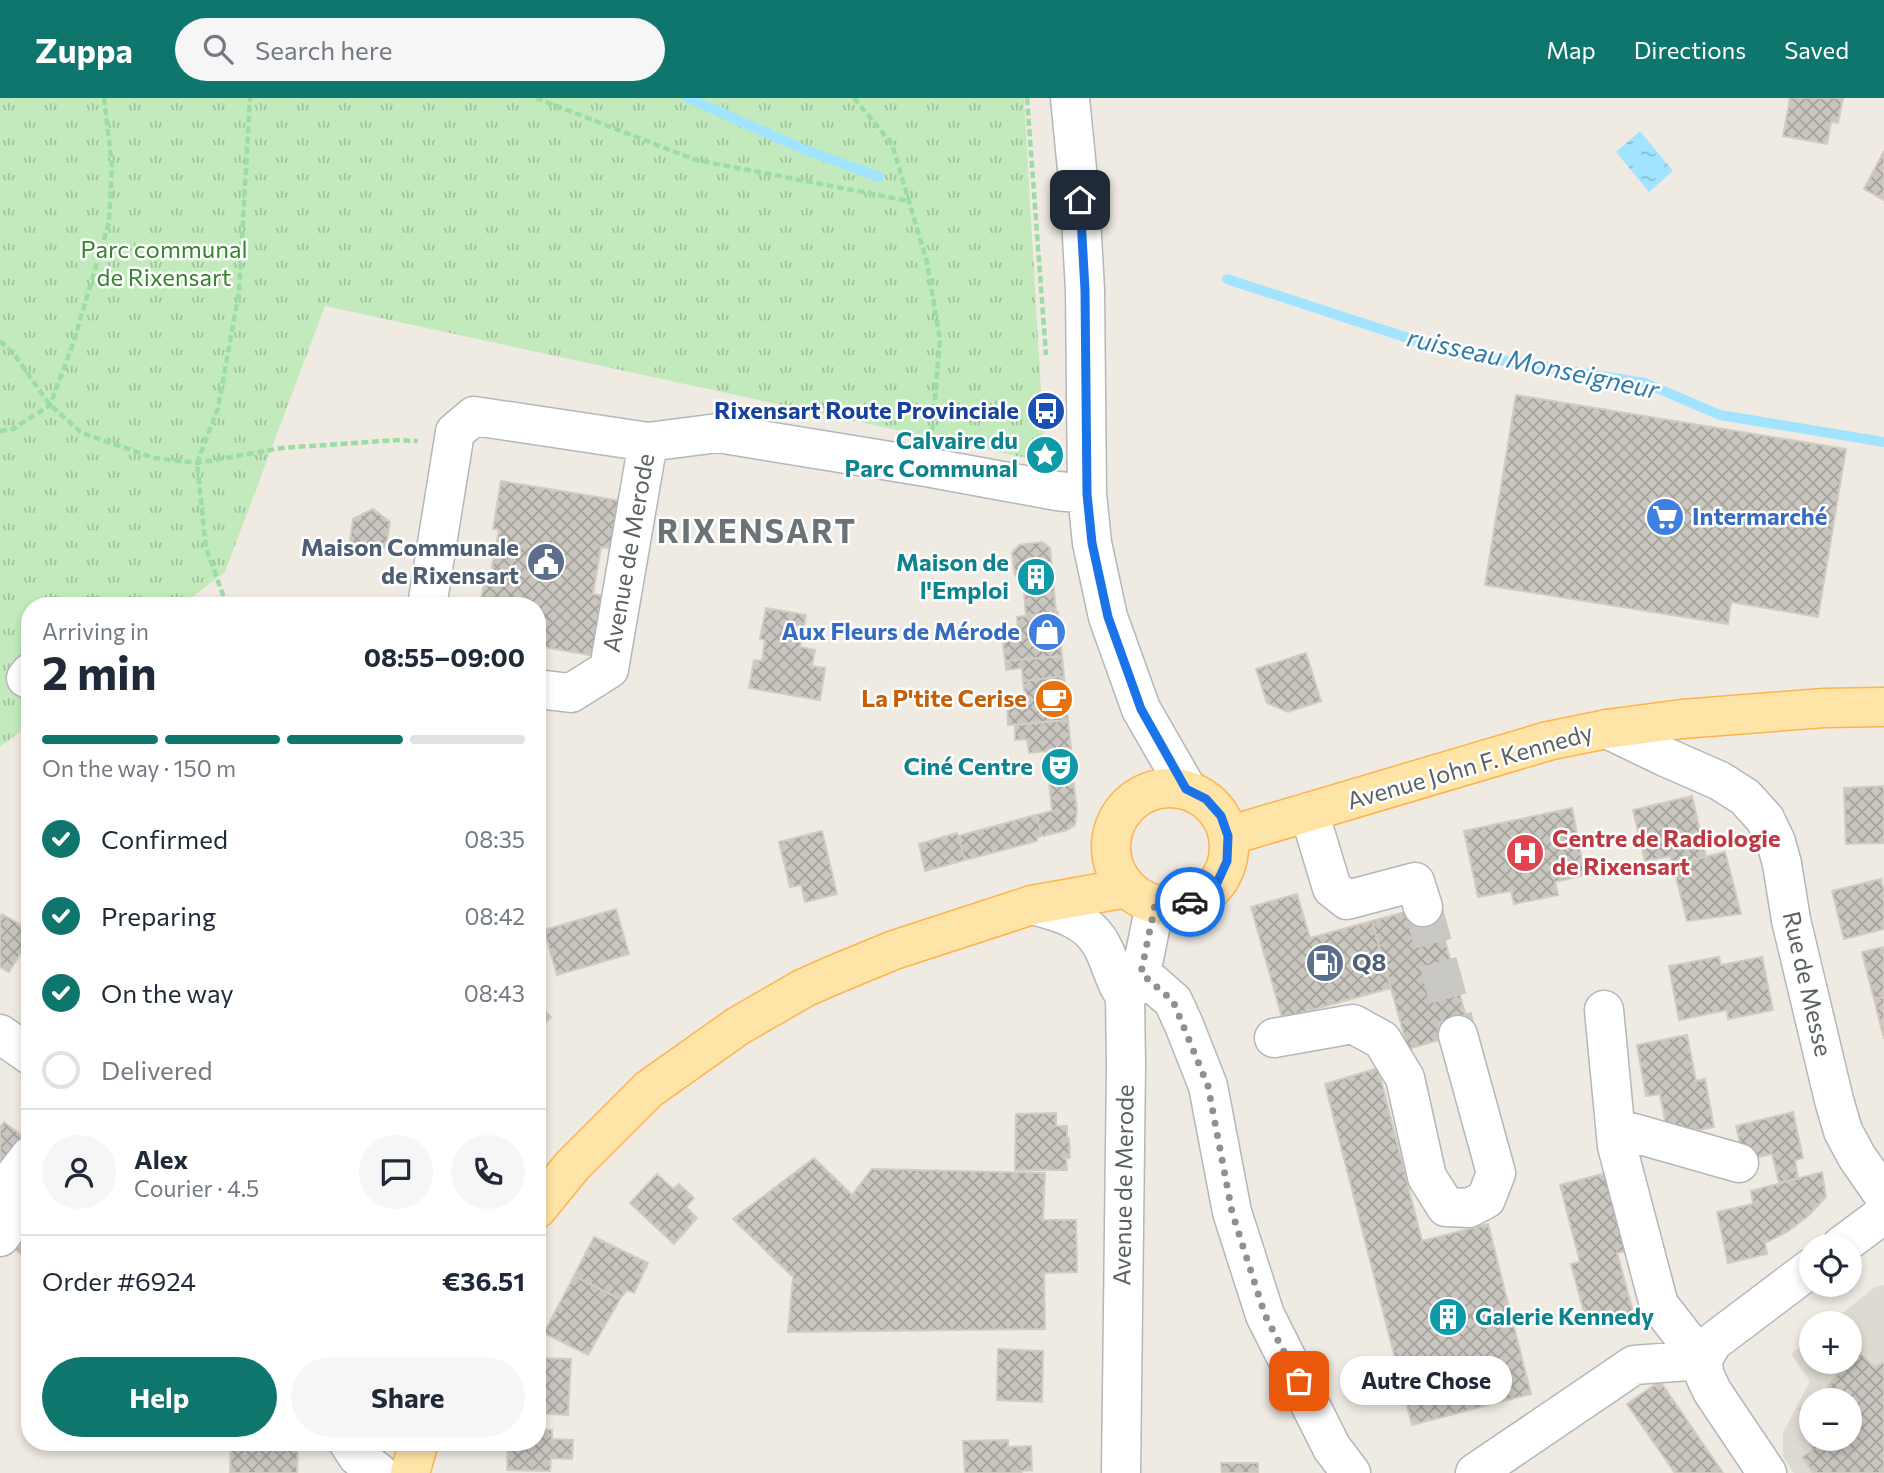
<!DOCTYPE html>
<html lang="en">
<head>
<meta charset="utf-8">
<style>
	body { margin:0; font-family:Commissioner,sans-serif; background:#f6f6f7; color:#1f2937; height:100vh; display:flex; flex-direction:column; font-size:26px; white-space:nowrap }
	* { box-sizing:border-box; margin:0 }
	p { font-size:23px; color:#747a83 }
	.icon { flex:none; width:38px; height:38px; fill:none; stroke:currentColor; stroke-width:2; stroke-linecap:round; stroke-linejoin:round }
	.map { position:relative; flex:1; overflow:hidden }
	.details { position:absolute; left:21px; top:499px; width:525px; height:854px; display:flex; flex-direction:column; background:#fff; border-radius:28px; box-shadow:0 4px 10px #0003 }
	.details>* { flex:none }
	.tools { position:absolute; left:1799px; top:1136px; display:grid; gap:14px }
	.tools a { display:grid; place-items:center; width:63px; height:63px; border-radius:50%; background:#fff; box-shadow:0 4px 10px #0003; font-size:35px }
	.pin { position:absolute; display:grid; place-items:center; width:60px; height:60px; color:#fff; margin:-30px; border-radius:14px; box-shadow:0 4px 10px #0006 }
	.courier { position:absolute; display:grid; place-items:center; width:70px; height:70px; margin:-35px; border:5px solid #1a73e8; border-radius:50%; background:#fff; color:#222; box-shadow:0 2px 9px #0007 }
	.bubble { position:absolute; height:49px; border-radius:24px; background:#fff; box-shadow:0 4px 10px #0003; font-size:23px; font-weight:700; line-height:49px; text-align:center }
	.headline em { font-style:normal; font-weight:700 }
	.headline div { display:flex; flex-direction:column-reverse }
	.headline { display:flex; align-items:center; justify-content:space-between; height:119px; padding:0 21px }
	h1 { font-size:46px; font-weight:700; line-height:52px }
	.bar { display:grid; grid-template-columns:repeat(4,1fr); gap:10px 7px; align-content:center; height:84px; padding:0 21px }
	.bar i { height:9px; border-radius:5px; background:#e0e1e3 }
	.bar .active { background:#0f766e }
	.bar p { grid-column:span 4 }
	.line { display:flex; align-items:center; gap:18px; padding:0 21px; border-top:2px solid #e0e1e3 }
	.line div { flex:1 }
	.round { display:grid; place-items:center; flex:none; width:74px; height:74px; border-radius:37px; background:#f6f6f7 }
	ol { padding:0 21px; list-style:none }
	li { display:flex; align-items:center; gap:21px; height:77px }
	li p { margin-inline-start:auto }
	li .icon { padding:7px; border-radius:50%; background:#0f766e; color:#fff; stroke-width:4 }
	li:last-child { color:#747a83 }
	li i { width:38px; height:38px; border:4px solid #e0e1e3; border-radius:50% }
	.primary-button { display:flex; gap:14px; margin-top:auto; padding:14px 21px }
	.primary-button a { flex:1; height:80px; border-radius:42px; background:#0f766e; color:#fff; font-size:28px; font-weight:700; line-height:80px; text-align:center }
	.primary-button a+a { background:#f6f6f7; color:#1f2937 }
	header { display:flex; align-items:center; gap:42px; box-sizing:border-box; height:98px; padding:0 35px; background:#0f766e; color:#fff }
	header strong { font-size:33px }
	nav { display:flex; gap:38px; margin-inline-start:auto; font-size:24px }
	.search { width:490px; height:63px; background:#f6f6f7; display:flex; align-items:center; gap:18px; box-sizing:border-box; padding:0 24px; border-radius:38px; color:#747a83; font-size:26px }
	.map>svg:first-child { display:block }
	.education { fill:#dedad1; fill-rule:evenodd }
	.park { fill:url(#park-tufts) }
	.water { fill:url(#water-ripples) }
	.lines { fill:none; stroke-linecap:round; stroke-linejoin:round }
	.stream { stroke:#a2e4ff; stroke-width:10 }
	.building { fill:url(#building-cross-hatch); stroke:#d4cbc0; stroke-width:2 }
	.minor-tunnel { stroke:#cac8c3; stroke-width:38; stroke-dasharray:38 19; stroke-linecap:butt }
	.minor-casing { stroke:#b3b7bb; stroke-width:41 }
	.major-casing { stroke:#ffb34b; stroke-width:41 }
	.path { stroke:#9ddda5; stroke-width:4.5; stroke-dasharray:7 3.5; stroke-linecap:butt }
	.minor { stroke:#fff; stroke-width:38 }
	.major { stroke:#ffe4a7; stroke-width:38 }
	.done { stroke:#8e9191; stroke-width:7; stroke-dasharray:0 12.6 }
	.route { stroke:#1a73e8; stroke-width:9 }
	.labels { text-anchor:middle; stroke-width:5; stroke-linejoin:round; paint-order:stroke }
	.park-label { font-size:24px; fill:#33842b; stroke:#fff }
	.transit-label { font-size:24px; font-weight:bold; fill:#164399; stroke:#fff; text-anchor:end }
	.culture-label { font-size:24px; font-weight:bold; fill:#0d838f; stroke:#fff; text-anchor:end }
	.shop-label { font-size:24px; font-weight:bold; fill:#366cbe; stroke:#fff; text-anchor:start }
	.service-label { font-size:24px; font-weight:bold; fill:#4e5e75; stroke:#fff; text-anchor:end }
	.street-label { font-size:24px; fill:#5a6165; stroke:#fff }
	.food-label { font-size:24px; font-weight:bold; fill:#c56008; stroke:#fff; text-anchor:end }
	.health-label { font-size:24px; font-weight:bold; fill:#be3a42; stroke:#fff; text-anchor:start }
	.water-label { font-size:26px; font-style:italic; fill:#307caa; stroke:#fff }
	.district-label { font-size:32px; font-weight:bold; letter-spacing:2px; fill:#6b7377; stroke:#fff }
</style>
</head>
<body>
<header>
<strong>Zuppa</strong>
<div class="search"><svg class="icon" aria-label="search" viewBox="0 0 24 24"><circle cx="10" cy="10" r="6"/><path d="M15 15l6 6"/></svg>Search here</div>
<nav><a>Map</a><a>Directions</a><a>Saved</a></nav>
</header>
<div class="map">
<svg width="1884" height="1375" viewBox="0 0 1884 1375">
	<defs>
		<pattern id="park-tufts" width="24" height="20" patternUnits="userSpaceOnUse" patternTransform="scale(1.75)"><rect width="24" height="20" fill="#c2eabc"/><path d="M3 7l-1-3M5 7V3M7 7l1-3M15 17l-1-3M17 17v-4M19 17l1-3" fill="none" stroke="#a1c19c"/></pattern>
		<pattern id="water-ripples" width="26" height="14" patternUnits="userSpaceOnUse" patternTransform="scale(1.75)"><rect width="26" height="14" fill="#a2e4ff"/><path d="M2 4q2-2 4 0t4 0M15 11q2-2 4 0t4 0" fill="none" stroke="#87bcd2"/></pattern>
		<pattern id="building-cross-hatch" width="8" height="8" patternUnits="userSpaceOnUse" patternTransform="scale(1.75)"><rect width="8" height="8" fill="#c9c5bf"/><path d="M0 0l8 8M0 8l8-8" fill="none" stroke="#a6a39f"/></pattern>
	</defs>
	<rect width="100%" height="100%" fill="#efeae2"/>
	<path class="education" d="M1884 1187V1375H1794L1783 1358V1335L1810 1283 1791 1256 1811 1240V1264H1850V1225H1830L1875 1189ZM1811 1302H1850V1340H1811Z"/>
	<path class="park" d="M0 0H1024L1045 364 325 208 225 474 182 507 30 508V626L0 649Z"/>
	<path class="water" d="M1640 33 1673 73 1649 94 1616 54Z"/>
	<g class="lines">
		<path class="stream" d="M688 0 803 51 879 79
			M1227 181 1451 254 1645 285 1720 317 1884 344"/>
	</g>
	<path class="building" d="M1790 0H1843L1838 25 1831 24 1827 46 1783 38Z
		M1884 53V102L1864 91Z
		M1516 297 1846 351 1818 519 1731 504 1728 526 1485 487Z
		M501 383 622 403 614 451 601 449 593 496 606 498 596 558 537 548V508H480L485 478 490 479 499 432 493 431Z
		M373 411 390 424 386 449 368 458 350 444 353 421Z
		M1042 444 1050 450 1056 514 1026 518 1023 482 1015 477 1012 455 1019 447Z
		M766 510 806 517 800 549 815 552 812 568 825 570 820 602 749 590 754 562 762 563 765 542 760 541Z
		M1058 514 1062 558 1005 563 1002 536 1018 535 1017 519Z
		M1306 555 1321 603 1288 614 1267 605 1256 571Z
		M1062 558 1064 578 1023 583 1022 570 1006 572 1005 563Z
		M1064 578 1068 622 1008 627 1007 598 1025 597 1023 583Z
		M1068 622 1071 650 1029 655 1027 641 1015 642V627Z
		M1071 650 1073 681 1049 684 1046 653Z
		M1073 681 1077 712 1075 727 1067 732 1042 738 1036 717 1052 713 1049 684Z
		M1884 688V745L1846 746 1844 690Z
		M1692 698 1706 759 1673 767 1670 758 1645 763 1633 712Z
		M1572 710 1585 777 1555 784 1558 797 1514 806 1511 793 1478 799 1464 733Z
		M1036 717 1042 738 1037 739V743L965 762 958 738Z
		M822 733 837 796 805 804 801 787 790 789 779 744Z
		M957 735 965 762 925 773 919 746Z
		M1725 754 1741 816 1687 823 1673 767Z
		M1881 781 1884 793V831L1844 841 1832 793Z
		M1297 796 1310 840 1372 823 1391 890 1282 920 1251 809Z
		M1435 806 1470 933 1408 951 1372 823Z
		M616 811 629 856 557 877 544 832Z
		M2 816 30 832V840L9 874 0 869V819Z
		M1884 849V899L1874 901 1862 854Z
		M1719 859 1721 867 1762 859 1773 912 1728 921 1727 912 1679 922 1669 868Z
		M1884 899V941L1874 901Z
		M537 906 551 919 537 933Z
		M1687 937 1696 983 1705 981 1714 1029 1668 1038 1660 996 1646 998 1637 947Z
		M1378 970 1422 1143 1488 1126 1531 1296 1412 1327 1325 986Z
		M1793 1014 1803 1060 1795 1062 1798 1080 1779 1085 1772 1056 1744 1062 1736 1028Z
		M1056 1015V1028H1067V1040H1069L1070 1060H1066L1067 1072H1015L1016 1016Z
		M4 1024 26 1041 0 1073V1029Z
		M814 1060 852 1097 872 1071 1045 1075 1043 1122H1076L1077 1174 1044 1175 1045 1231 788 1234 793 1179 733 1121Z
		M1822 1074 1826 1099 1808 1118 1787 1134 1765 1145 1767 1156 1728 1165 1717 1114 1753 1106 1751 1093Z
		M1606 1075 1627 1153 1617 1155 1634 1217 1588 1229 1571 1166 1580 1164 1560 1087Z
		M657 1076 673 1091 679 1086 694 1100 686 1109 697 1120 674 1146 630 1105Z
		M30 1132V1163L15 1151Z
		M594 1139 648 1165 634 1195 627 1192 620 1201 574 1178Z
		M574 1178 620 1201 588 1257 544 1235Z
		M998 1251 1043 1253 1042 1304 997 1302Z
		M1857 1252 1874 1269 1884 1264V1375H1813L1802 1359 1813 1352 1802 1329 1809 1324 1799 1311 1811 1302V1340H1850V1302H1811L1823 1294 1847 1264H1850V1261Z
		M537 1260 571 1261 568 1317 537 1315Z
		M1660 1283 1723 1375H1675L1627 1306Z
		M537 1331 552 1332V1341L573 1342 572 1361 551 1360 550 1373 507 1372 508 1344H537Z
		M1008 1342V1349L1031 1348 1032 1372 1021 1373 1022 1375H965L963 1343Z
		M231 1344 298 1346 297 1375H230Z
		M1221 1365H1258V1375H1222Z"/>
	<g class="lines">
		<path class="minor-tunnel" d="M1423 809 1458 937"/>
		<defs>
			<path id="minor" d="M1070 0 1080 102 1085 192 1087 396 1092 445 1108 519 1141 611 1187 691
				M427 508 455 334 474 318 648 344 718 335 926 369 1057 393 1087 396
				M26 580 30 575
				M537 591 571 595 609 571 648 344
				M1607 631 1663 658 1720 683 1745 699 1765 721 1776 744 1782 766 1791 822 1834 1002 1843 1033 1857 1059 1884 1098
				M1309 714 1332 790 1347 802 1415 784 1423 809
				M1032 807C1059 814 1088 821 1102 848 1111 864 1113 882 1125 898
				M1141 875 1173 903 1184 927 1208 988 1232 1114 1265 1217 1332 1350 1351 1375
				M1604 912 1617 1048 1659 1207 1702 1262 1705 1278 1712 1293 1767 1375
				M0 936 30 957
				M1274 940 1353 926 1382 942 1405 980 1427 1079 1446 1109 1469 1110 1486 1101 1496 1075 1458 937
				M1616 1030 1739 1065
				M0 1097 30 1058
				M0 1139 30 1099
				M1841 1148 1884 1116
				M1702 1262 1713 1244 1811 1170
				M348 1344 357 1358 379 1375
				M1121 1375 1126 968 1125 898 1136 887 1141 875 1155 807
				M1475 1375 1634 1267 1702 1262"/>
			<path id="major" d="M1111 749a59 59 0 1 1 118 0a59 59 0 1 1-118 0Z
				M1228 738 1548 643 1607 631 1682 621 1824 610 1884 609
				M537 1111 572 1068 649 991 738 928 804 890 831 878 894 852 1032 807 1127 790
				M410 1375 419 1344"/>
		</defs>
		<use href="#minor" class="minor-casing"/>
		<use href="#major" class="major-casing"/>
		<path class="path" d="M536 0 696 62 909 103
			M854 0 892 46 927 164 940 242 932 334
			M1027 0 1046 257
			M0 243 14 256 50 307 82 335 154 360 197 365 282 350 397 342 418 343
			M0 333 13 331 50 307 73 246 109 124 112 68 104 0
			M227 508 206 450 197 365 218 310 239 194 250 0"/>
		<use href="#minor" class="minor"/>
		<use href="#major" class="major"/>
	</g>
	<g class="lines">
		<path class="done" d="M1190 804 1170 808 1155 807 1141 875 1173 903 1208 988 1232 1114 1265 1217 1299 1283"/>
		<path class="route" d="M1080 102 1085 192 1087 396 1092 445 1108 519 1141 611 1186 691 1206 701 1221 718 1228 738 1227 763 1217 785 1198 801 1190 804"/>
	</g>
	<defs>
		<symbol id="bus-disc" viewBox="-11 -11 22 22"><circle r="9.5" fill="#1a4fb4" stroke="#fff"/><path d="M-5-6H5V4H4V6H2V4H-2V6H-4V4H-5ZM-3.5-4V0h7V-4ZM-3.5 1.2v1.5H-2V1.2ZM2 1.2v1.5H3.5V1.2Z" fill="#fff"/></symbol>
		<symbol id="sight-disc" viewBox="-11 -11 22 22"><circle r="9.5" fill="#0f9aa8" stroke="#fff"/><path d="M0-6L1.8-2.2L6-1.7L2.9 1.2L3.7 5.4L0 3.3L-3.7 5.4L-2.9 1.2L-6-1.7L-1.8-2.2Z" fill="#fff"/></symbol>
		<symbol id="supermarket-disc" viewBox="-11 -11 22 22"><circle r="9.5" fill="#3f7fe0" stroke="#fff"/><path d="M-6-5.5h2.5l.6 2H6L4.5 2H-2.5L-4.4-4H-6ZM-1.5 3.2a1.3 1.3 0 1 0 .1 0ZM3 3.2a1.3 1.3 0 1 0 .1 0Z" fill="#fff"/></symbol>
		<symbol id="civic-disc" viewBox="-11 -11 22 22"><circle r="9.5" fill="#5c6f8a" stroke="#fff"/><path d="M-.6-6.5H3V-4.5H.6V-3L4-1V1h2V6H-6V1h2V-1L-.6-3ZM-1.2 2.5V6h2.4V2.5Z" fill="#fff"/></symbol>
		<symbol id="building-disc" viewBox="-11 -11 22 22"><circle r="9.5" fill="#0f9aa8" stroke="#fff"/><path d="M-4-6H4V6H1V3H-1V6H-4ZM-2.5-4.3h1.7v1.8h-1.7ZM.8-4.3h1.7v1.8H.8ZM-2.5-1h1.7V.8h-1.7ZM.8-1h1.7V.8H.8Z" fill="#fff"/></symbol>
		<symbol id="shop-disc" viewBox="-11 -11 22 22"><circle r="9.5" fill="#3f7fe0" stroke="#fff"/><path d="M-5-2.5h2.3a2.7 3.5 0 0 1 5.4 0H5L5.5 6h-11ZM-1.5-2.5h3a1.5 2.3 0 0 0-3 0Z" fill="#fff"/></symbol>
		<symbol id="cafe-disc" viewBox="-11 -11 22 22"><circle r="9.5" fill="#e8710a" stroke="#fff"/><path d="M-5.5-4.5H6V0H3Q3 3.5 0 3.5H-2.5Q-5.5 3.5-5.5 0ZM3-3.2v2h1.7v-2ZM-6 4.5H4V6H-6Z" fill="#fff"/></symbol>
		<symbol id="theatre-disc" viewBox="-11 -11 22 22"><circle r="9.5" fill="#0f9aa8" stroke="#fff"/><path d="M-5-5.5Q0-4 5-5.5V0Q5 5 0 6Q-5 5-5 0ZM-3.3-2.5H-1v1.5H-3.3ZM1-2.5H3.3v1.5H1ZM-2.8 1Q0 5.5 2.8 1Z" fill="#fff"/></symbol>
		<symbol id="hospital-disc" viewBox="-11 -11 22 22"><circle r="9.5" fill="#e0444e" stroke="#fff"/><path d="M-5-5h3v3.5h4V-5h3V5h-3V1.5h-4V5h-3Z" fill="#fff"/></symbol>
		<symbol id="fuel-disc" viewBox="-11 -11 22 22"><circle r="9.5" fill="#5c6f8a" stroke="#fff"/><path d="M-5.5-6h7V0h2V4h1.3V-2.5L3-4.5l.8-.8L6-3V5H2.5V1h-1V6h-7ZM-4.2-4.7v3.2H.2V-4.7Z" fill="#fff"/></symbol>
	</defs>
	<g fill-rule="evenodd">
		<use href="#bus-disc" x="1024" y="291" width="44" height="44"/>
		<use href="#sight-disc" x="1023" y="335" width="44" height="44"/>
		<use href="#supermarket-disc" x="1643" y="397" width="44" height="44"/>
		<use href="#civic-disc" x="524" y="442" width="44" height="44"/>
		<use href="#building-disc" x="1014" y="457" width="44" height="44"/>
		<use href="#shop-disc" x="1025" y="512" width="44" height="44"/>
		<use href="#cafe-disc" x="1032" y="579" width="44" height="44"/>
		<use href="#theatre-disc" x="1038" y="647" width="44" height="44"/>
		<use href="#hospital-disc" x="1503" y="733" width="44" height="44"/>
		<use href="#fuel-disc" x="1303" y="843" width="44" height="44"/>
		<use href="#building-disc" x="1426" y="1197" width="44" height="44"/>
	</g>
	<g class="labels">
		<g class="park-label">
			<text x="164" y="160">Parc communal<tspan x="164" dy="28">de Rixensart</tspan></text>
		</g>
		<g class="transit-label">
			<text x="1019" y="321">Rixensart Route Provinciale</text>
		</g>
		<g class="culture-label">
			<text x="1018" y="351">Calvaire du<tspan x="1018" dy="28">Parc Communal</tspan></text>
			<text x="1009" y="473">Maison de<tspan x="1009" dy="28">l'Emploi</tspan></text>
			<text x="1033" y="677">Ciné Centre</text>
			<text x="1475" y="1227" text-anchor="start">Galerie Kennedy</text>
		</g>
		<g class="shop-label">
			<text x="1692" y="427">Intermarché</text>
			<text x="1020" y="542" text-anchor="end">Aux Fleurs de Mérode</text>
		</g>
		<g class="service-label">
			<text x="519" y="458">Maison Communale<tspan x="519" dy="28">de Rixensart</tspan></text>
			<text x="1352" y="873" text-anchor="start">Q8</text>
		</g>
		<g class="street-label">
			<text transform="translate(629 455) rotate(-80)" y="8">Avenue de Merode</text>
			<text transform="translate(1470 669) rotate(-16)" y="8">Avenue John F. Kennedy</text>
			<text transform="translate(1807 886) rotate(77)" y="8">Rue de Messe</text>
			<text transform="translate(1124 1087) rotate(-89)" y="8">Avenue de Merode</text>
		</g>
		<g class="food-label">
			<text x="1027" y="609">La P'tite Cerise</text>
		</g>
		<g class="health-label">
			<text x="1552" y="749">Centre de Radiologie<tspan x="1552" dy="28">de Rixensart</tspan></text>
		</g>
		<g class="water-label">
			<text transform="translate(1533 266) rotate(12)" y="9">ruisseau Monseigneur</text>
		</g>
		<g class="district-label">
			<text x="757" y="445">RIXENSART</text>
		</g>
	</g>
</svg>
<div class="tools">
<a><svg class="icon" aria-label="locate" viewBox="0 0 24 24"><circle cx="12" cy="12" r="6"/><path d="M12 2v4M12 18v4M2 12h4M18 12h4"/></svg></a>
<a>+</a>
<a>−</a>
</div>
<div class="pin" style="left:1299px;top:1283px;background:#ea580c"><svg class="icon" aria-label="bag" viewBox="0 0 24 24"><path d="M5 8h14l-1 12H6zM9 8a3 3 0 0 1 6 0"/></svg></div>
<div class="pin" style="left:1080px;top:102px;background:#1f2937"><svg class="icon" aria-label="home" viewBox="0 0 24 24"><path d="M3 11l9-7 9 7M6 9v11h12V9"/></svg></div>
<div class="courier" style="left:1190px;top:804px"><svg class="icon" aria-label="car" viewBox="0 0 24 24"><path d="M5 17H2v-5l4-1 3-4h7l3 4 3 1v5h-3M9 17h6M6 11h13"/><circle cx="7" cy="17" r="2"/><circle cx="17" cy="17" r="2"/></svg></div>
<div class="bubble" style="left:1340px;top:1258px;width:172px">Autre Chose</div>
<section class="details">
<div class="headline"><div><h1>2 min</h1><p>Arriving in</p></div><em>08:55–09:00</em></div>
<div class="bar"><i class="active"></i><i class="active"></i><i class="active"></i><i></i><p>On the way · 150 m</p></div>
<ol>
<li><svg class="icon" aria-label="check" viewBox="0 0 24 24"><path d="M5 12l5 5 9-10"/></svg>Confirmed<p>08:35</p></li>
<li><svg class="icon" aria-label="check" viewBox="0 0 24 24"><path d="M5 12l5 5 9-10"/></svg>Preparing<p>08:42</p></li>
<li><svg class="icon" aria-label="check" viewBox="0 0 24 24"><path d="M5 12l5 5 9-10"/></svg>On the way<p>08:43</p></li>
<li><i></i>Delivered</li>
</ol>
<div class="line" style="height:126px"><a class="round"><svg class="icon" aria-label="person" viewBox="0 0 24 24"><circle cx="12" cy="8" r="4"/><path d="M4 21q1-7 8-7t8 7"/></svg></a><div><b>Alex</b><p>Courier · 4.5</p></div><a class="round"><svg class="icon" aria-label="chat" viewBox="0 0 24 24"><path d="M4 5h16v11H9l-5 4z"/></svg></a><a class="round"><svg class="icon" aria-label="phone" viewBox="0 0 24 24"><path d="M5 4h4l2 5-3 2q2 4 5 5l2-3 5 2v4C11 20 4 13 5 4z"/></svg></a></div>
<div class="line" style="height:91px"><div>Order #6924</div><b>€36.51</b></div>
<div class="primary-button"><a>Help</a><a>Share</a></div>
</section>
</div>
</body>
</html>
